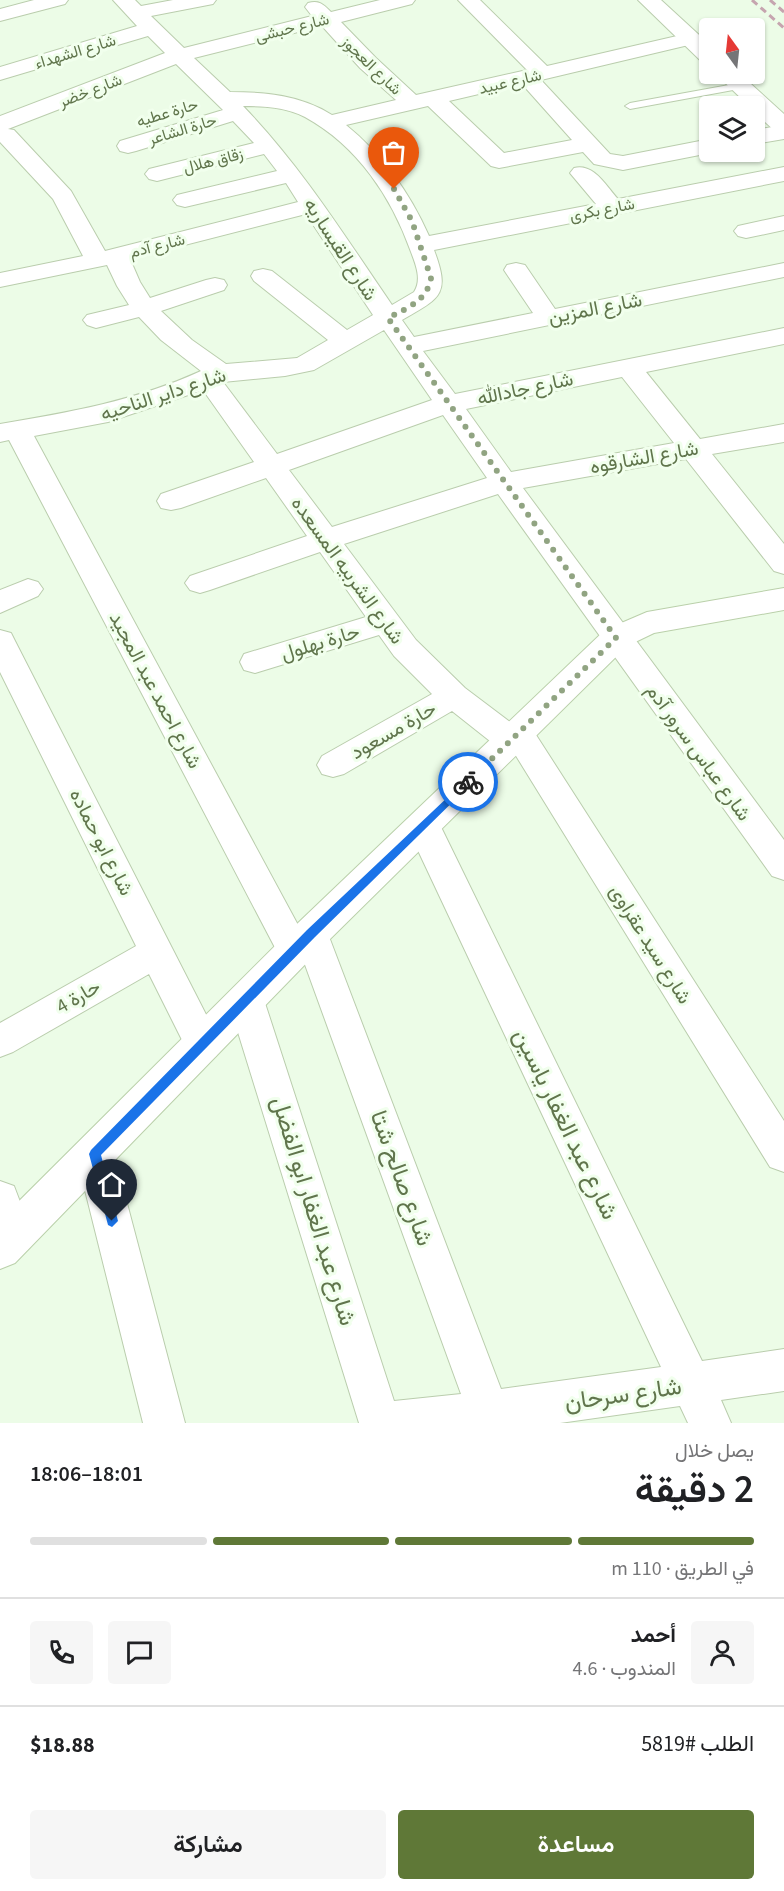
<!DOCTYPE html>
<html lang="ar">
<head>
<meta charset="utf-8">
<style>
	body { margin:0; font-family:"Source Sans 3",Vazirmatn,sans-serif; background:#f6f6f6; color:#202124; direction:rtl; height:100vh; display:flex; flex-direction:column; font-size:22px; white-space:nowrap }
	* { box-sizing:border-box; margin:0 }
	p { font-size:20px; color:#757577 }
	.icon { flex:none; width:33px; height:33px; fill:none; stroke:currentColor; stroke-width:2; stroke-linecap:round; stroke-linejoin:round }
	.map { position:relative; height:1423px; overflow:hidden; direction:ltr }
	.side { display:flex; flex-direction:column; background:#fff; flex:1 }
	.side>* { flex:none }
	.needle { width:39px; rotate:345deg }
	.tools { position:absolute; left:699px; top:18px; display:grid; gap:12px }
	.tools a { display:grid; place-items:center; width:66px; height:66px; border-radius:6px; background:#fff; box-shadow:0 2px 4px #0004; font-size:30px }
	.pin { position:absolute; display:grid; place-items:center; width:51px; height:51px; color:#fff; margin:-62px -26px; border-radius:50% 50% 50% 0; rotate:-45deg; box-shadow:0 0 6px #0007 }
	.pin .icon { rotate:45deg }
	.courier { position:absolute; display:grid; place-items:center; width:60px; height:60px; margin:-30px; border:4px solid #1a73e8; border-radius:50%; background:#fff; color:#222; box-shadow:0 2px 8px #0007 }
	.overview em { font-style:normal; font-weight:600 }
	.overview div { display:flex; flex-direction:column-reverse }
	.overview { display:flex; align-items:center; justify-content:space-between; height:102px; padding:0 30px }
	h1 { font-size:39px; font-weight:600; line-height:45px }
	.bar { display:grid; grid-template-columns:repeat(4,1fr); gap:9px 6px; align-content:center; height:72px; padding:0 30px }
	.bar i { height:8px; border-radius:4px; background:#e0e0e0 }
	.bar .on { background:#5f7837 }
	.bar p { grid-column:span 4 }
	.line { display:flex; align-items:center; gap:15px; padding:0 30px; border-top:2px solid #e0e0e0 }
	.line div { flex:1 }
	.round { display:grid; place-items:center; flex:none; width:63px; height:63px; border-radius:6px; background:#f6f6f6 }
	.primary-button { display:flex; gap:12px; margin-top:auto; padding:12px 30px }
	.primary-button a { flex:1; height:69px; border-radius:6px; background:#5f7837; color:#fff; font-size:24px; font-weight:600; line-height:69px; text-align:center }
	.primary-button a+a { background:#f6f6f6; color:#202124 }
	.map>svg:first-child { display:block }
	.lines { fill:none; stroke-linecap:round; stroke-linejoin:round }
	.service-casing { stroke:#bacdad; stroke-width:2 }
	.minor-casing { stroke:#bacdad; stroke-width:2 }
	.tertiary-casing { stroke:#bacdad; stroke-width:2 }
	.secondary-casing { stroke:#bad0aa; stroke-width:2 }
	.service { fill:#fff; fill-rule:evenodd }
	.minor { fill:#fff; fill-rule:evenodd }
	.tertiary { fill:#fff; fill-rule:evenodd }
	.secondary { fill:#fff; fill-rule:evenodd }
	.rail { stroke:#c6a5af; stroke-width:3; stroke-dasharray:7 4.5; stroke-linecap:butt }
	.route { fill:#1a73e8 }
	.done { stroke:#91a482; stroke-width:6; stroke-dasharray:0 10.8 }
	.labels { text-anchor:middle; stroke-width:6; stroke-linejoin:round; paint-order:stroke }
	.far-street-label { font-size:16px; fill:#60754c; stroke:#f1ffed }
	.street-label { font-size:20px; fill:#60754c; stroke:#f1ffed }
	.near-street-label { font-size:24px; fill:#60754c; stroke:#f1ffed }
</style>
</head>
<body>
<div class="map">
<svg width="784" height="1423" viewBox="0 0 784 1423">
	<rect width="100%" height="100%" fill="#ecfce7"/>
	<g class="lines">
		<defs>
			<path id="service" d="M740 83 744 84V88L630 109 625 106 630 103Z"/>
			<path id="minor" d="M34 0H68L65 4 0 21V9Z
				M113 0H135L141 6 173 0H216L213 4 151 16 184 48 312 16 305 7 308 3C319 0 323 4 331 12L380 0H415L412 4 341 22 376 58 416 95 527 70 458 0H480L547 66 690 33 697 35 701 39 697 43 541 80 610 154 623 156 710 139V152H715L623 170 594 164 583 152 499 168 491 166 428 106 346 125C383 155 410 193 429 236L596 204 570 173 574 168C594 163 606 186 618 199L784 167V181L434 250C451 295 440 298 402 320L414 337 533 313 504 270 507 265 516 263 525 265 555 309 784 263V277L423 351 455 394 784 328V344L646 372 700 439 784 424V442L712 454 784 544V574L774 571 686 459 523 488 784 840V880L772 876 498 494 344 544 416 640 465 688 510 722 518 720 529 724 784 1121V1172L770 1167 513 751 500 749 452 711 344 774 333 777 322 774 317 765 322 756 432 694 394 656 379 635 255 673 244 670 240 662 244 654 366 617 320 552 210 590 200 593 190 590 185 583 190 576 307 536 266 478 181 508 171 510 161 508 157 501 161 494 254 462 203 390 108 422 34 436 298 925 311 920 323 924 328 934 501 1389 661 1367 406 825 411 816 423 812 435 816 440 825 702 1361 784 1349V1391L721 1400 731 1423H688L680 1406 560 1423H359L228 1000 233 989 246 985 259 989 264 1000 394 1401 461 1394 304 962 294 966 282 961 9 440 0 442V424C71 412 135 401 201 371L161 340 139 317 96 328 87 325 83 320 87 315 129 305 117 286 107 265 0 287V273L83 256 53 199 0 142V116L165 53 148 36 0 80V67L137 26ZM322 26 360 68 396 100 332 115C301 95 265 92 230 92L194 58ZM176 64 223 110 120 141 117 146 120 151 128 153 136 151 233 121 254 143 149 169 145 174 149 179 157 181 264 154 277 171 177 195 173 200 177 205 185 207 286 183 298 202 105 251 71 191 14 130 8 129ZM522 84 572 140 504 153 449 101ZM243 106C264 106 286 107 305 117 358 146 392 198 411 252 416 265 422 280 414 292L392 305C344 235 301 166 243 106ZM306 214 373 315 347 330 272 271 263 269 254 271 251 276 254 281 328 340 297 358 226 364 192 340 161 311 224 290 227 285 224 280 215 278 206 280 150 298 140 282 130 259ZM384 330 432 400 277 454 223 382 285 376 314 370ZM622 377 674 443 511 472 466 409ZM443 415 487 478 332 527 289 470Z
				M784 125V139L754 144V130Z
				M784 216V230L746 238 738 236 734 231 738 226Z
				M28 579 38 582 43 589 38 596 0 613V590Z
				M0 630 11 633 15 641 216 1034 221 1045 216 1056 203 1061 190 1056 149 974 13 1052 0 1057V1023L136 946 0 672Z
				M95 1137 109 1142 114 1154 185 1423H143L76 1154 81 1142Z
				M0 1181 14 1186 33 1236 27 1249 13 1255 0 1250Z"/>
			<path id="tertiary" d="M638 0H661L710 45V64L702 62Z
				M716 74H740L784 114V134L776 132 754 112V106H749Z"/>
			<path id="secondary" d="M784 588V610L654 633 627 646 324 945 15 1263 0 1269V1220L298 923 605 630 647 612Z"/>
		</defs>
		<use href="#service" class="service-casing"/>
		<use href="#minor" class="minor-casing"/>
		<use href="#tertiary" class="tertiary-casing"/>
		<use href="#secondary" class="secondary-casing"/>
		<use href="#service" class="service"/>
		<use href="#minor" class="minor"/>
		<use href="#tertiary" class="tertiary"/>
		<use href="#secondary" class="secondary"/>
		<path class="rail" d="M752 0 784 28
			M770 0 784 12"/>
	</g>
	<path class="route" d="M468 778 471 779V784L315 937 101 1155 118 1221 112 1227 108 1225 89 1154 91 1150 307 930Z"/>
	<g class="lines">
		<path class="done" d="M394 189 412 221 431 278C427 301 407 308 388 318L616 638 468 782"/>
	</g>
	<g class="labels">
		<g class="far-street-label">
			<text transform="translate(292 27) rotate(-14)" y="6">شارع حبشى</text>
			<text transform="translate(75 51) rotate(-17)" y="6">شارع الشهداء</text>
			<text transform="translate(372 65) rotate(44)" y="6">شارع العجوز</text>
			<text transform="translate(510 81) rotate(-13)" y="6">شارع عبيد</text>
			<text transform="translate(90 90) rotate(-21)" y="6">شارع خضر</text>
			<text transform="translate(167 112) rotate(-17)" y="6">حارة عطيه</text>
			<text transform="translate(182 129) rotate(-17)" y="6">حارة الشاعر</text>
			<text transform="translate(213 160) rotate(-14)" y="6">زقاق هلال</text>
			<text transform="translate(602 209) rotate(-11)" y="6">شارع بكرى</text>
			<text transform="translate(157 245) rotate(-14)" y="6">شارع آدم</text>
		</g>
		<g class="street-label">
			<text transform="translate(341 249) rotate(57)" y="7">شارع القيساريه</text>
			<text transform="translate(595 308) rotate(-11)" y="7">شارع المزين</text>
			<text transform="translate(525 388) rotate(-12)" y="7">شارع جادالله</text>
			<text transform="translate(163 394) rotate(-18)" y="7">شارع داير الناحيه</text>
			<text transform="translate(644 457) rotate(-10)" y="7">شارع الشارقوه</text>
			<text transform="translate(348 570) rotate(54)" y="7">شارع الشربيه المسعده</text>
			<text transform="translate(320 642) rotate(-17)" y="7">حارة بهلول</text>
			<text transform="translate(156 690) rotate(62)" y="7">شارع احمد عبد المجيد</text>
			<text transform="translate(393 730) rotate(-30)" y="7">حارة مسعود</text>
			<text transform="translate(699 752) rotate(54)" y="7">شارع عباس سرور آدم</text>
			<text transform="translate(102 842) rotate(63)" y="7">شارع ابو حماده</text>
			<text transform="translate(651 944) rotate(58)" y="7">شارع سيد عقراوى</text>
			<text transform="translate(78 996) rotate(-30)" y="7">حارة 4</text>
		</g>
		<g class="near-street-label">
			<text transform="translate(566 1124) rotate(64)" y="8">شارع عبد الغفار ياسين</text>
			<text transform="translate(402 1178) rotate(70)" y="8">شارع صالح شتا</text>
			<text transform="translate(314 1211) rotate(73)" y="8">شارع عبد الغفار ابو الفضل</text>
			<text transform="translate(623 1394) rotate(-8)" y="8">شارع سرحان</text>
		</g>
	</g>
</svg>
<div class="tools">
<a><svg class="needle" viewBox="-14 -14 28 28"><path d="M0-13l5 13h-10z" fill="#e53935"/><path d="M0 13l5-13h-10z" fill="#757577"/></svg></a>
<a><svg class="icon" aria-label="layers" viewBox="0 0 24 24"><path d="M12 4l9 5-9 5-9-5zM3 14l9 5 9-5"/></svg></a>
</div>
<div class="pin" style="left:394px;top:189px;background:#ea580c"><svg class="icon" aria-label="bag" viewBox="0 0 24 24"><path d="M5 8h14l-1 12H6zM9 8a3 3 0 0 1 6 0"/></svg></div>
<div class="pin" style="left:112px;top:1221px;background:#1f2937"><svg class="icon" aria-label="home" viewBox="0 0 24 24"><path d="M3 11l9-7 9 7M6 9v11h12V9"/></svg></div>
<div class="courier" style="left:468px;top:782px"><svg class="icon" aria-label="bike" viewBox="0 0 24 24"><circle cx="6" cy="16" r="4"/><circle cx="18" cy="16" r="4"/><path d="M6 16l4-8h5l3 8M10 8l3 8H6M13 5h3"/></svg></div>
</div>
<section class="side">
<div class="overview"><div><h1>2 دقيقة</h1><p>يصل خلال</p></div><em>18:01–18:06</em></div>
<div class="bar"><i class="on"></i><i class="on"></i><i class="on"></i><i></i><p>في الطريق · 110 m</p></div>
<div class="line" style="height:108px"><a class="round"><svg class="icon" aria-label="person" viewBox="0 0 24 24"><circle cx="12" cy="8" r="4"/><path d="M4 21q1-7 8-7t8 7"/></svg></a><div><b>أحمد</b><p>المندوب · 4.6</p></div><a class="round"><svg class="icon" aria-label="chat" viewBox="0 0 24 24"><path d="M4 5h16v11H9l-5 4z"/></svg></a><a class="round"><svg class="icon" aria-label="phone" viewBox="0 0 24 24"><path d="M5 4h4l2 5-3 2q2 4 5 5l2-3 5 2v4C11 20 4 13 5 4z"/></svg></a></div>
<div class="line" style="height:78px"><div>الطلب #5819</div><b>$18.88</b></div>
<div class="primary-button"><a>مساعدة</a><a>مشاركة</a></div>
</section>
</body>
</html>
